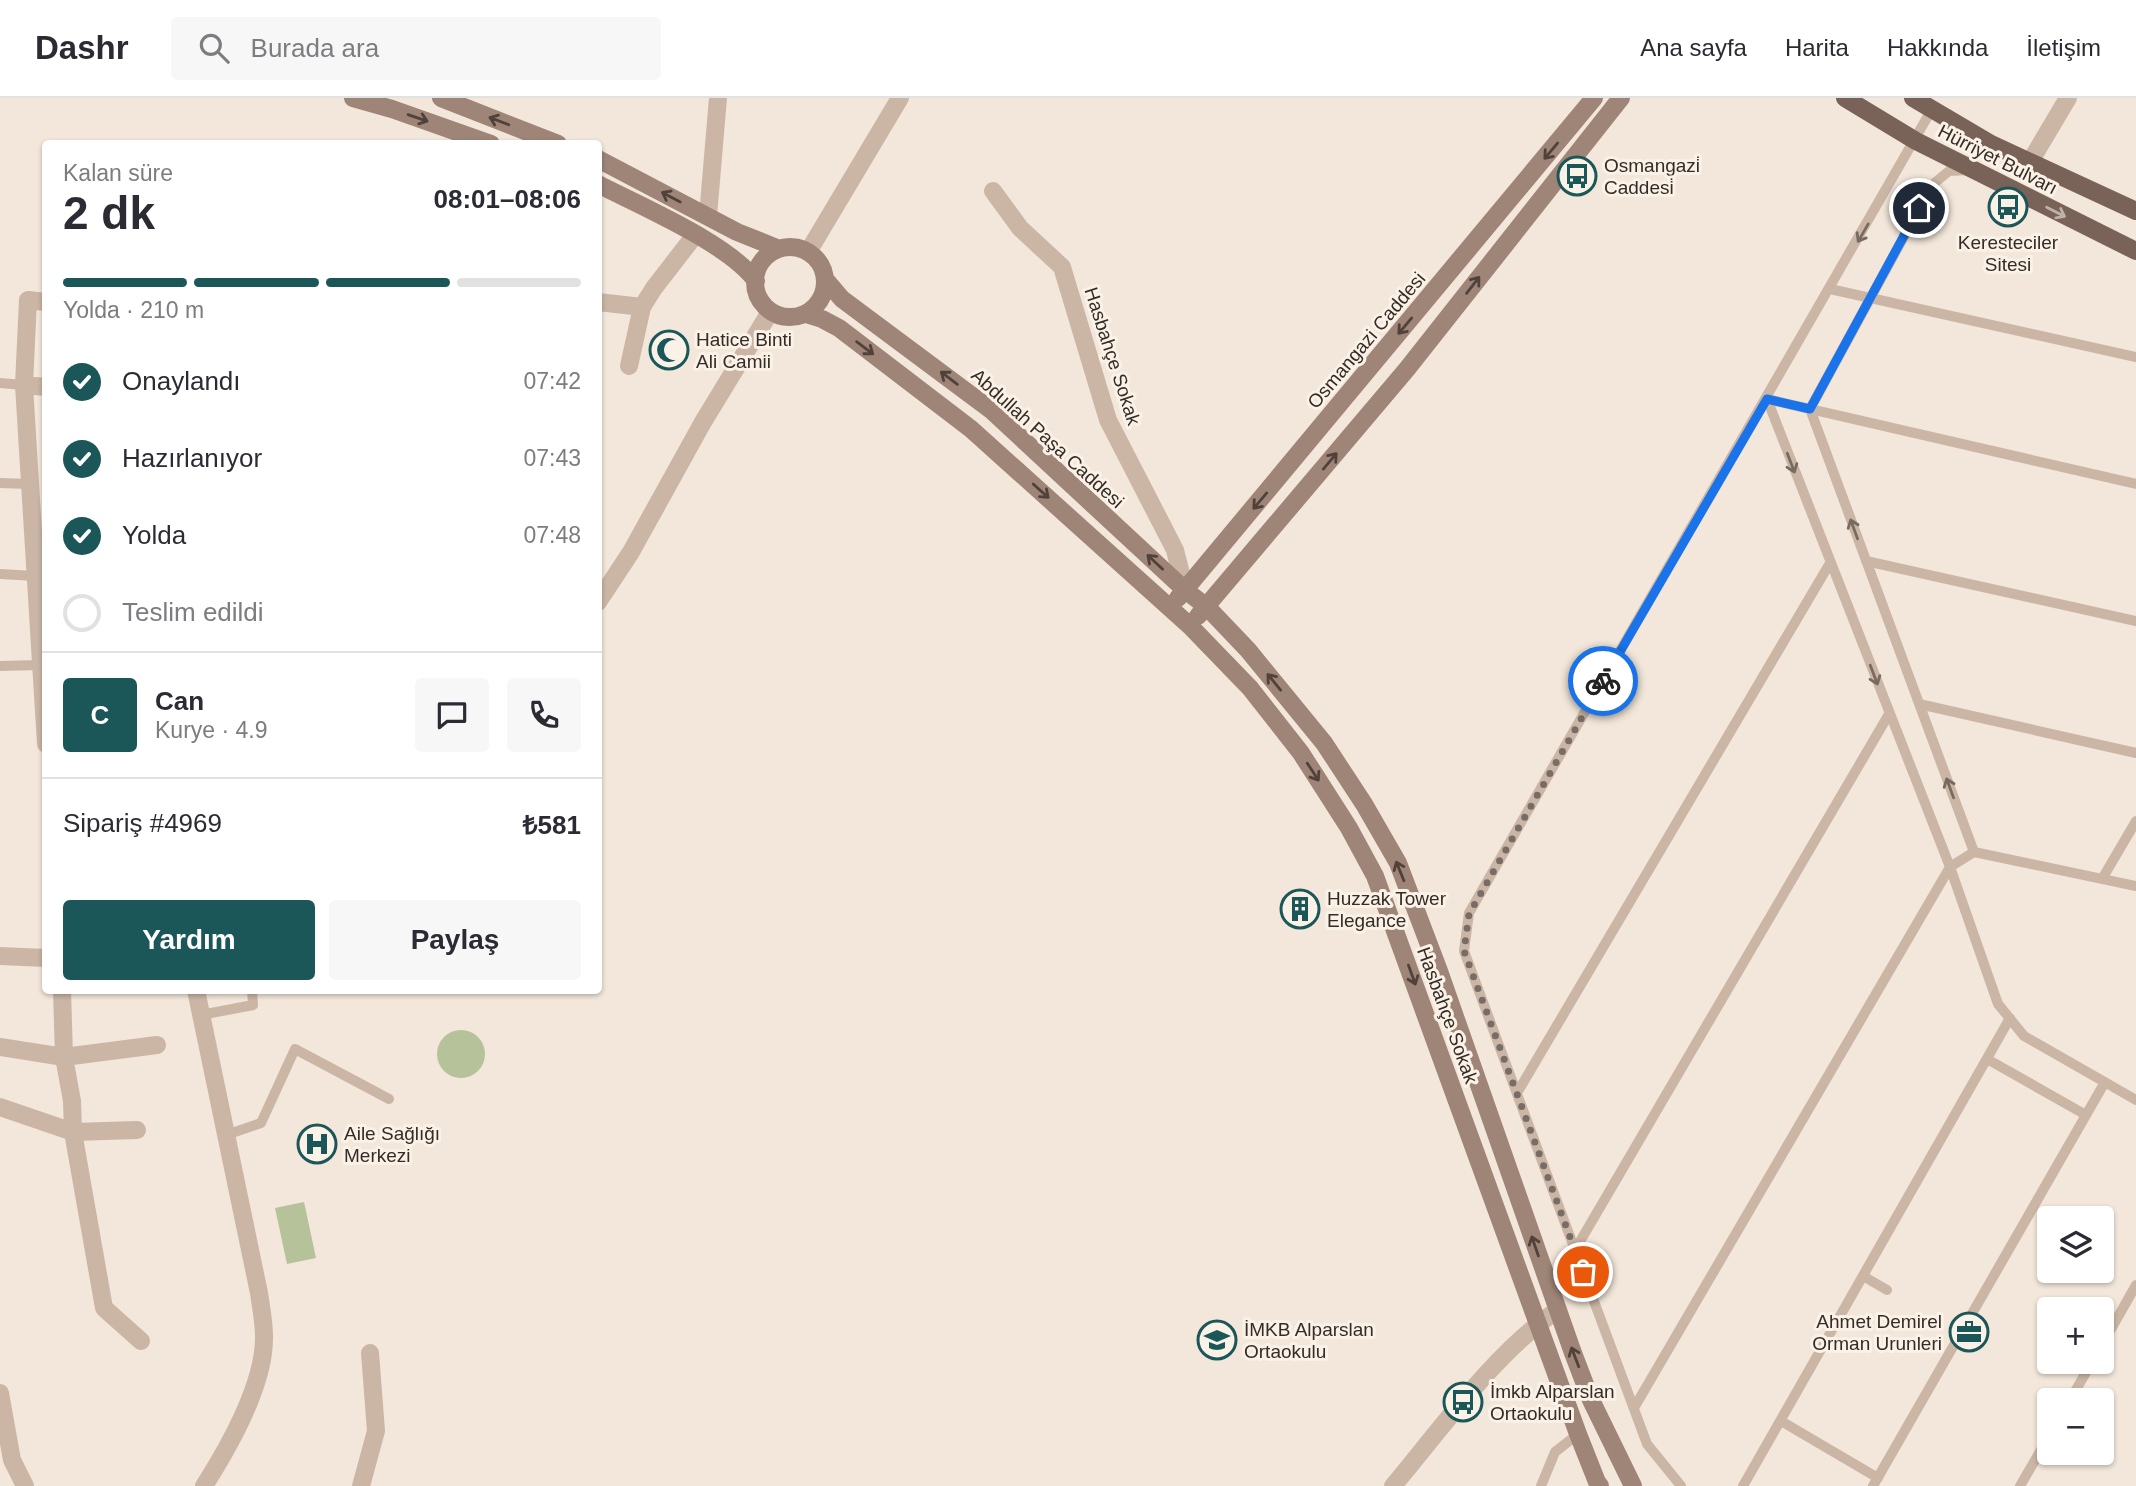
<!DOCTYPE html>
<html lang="tr">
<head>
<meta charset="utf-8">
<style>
	body { margin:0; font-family:Arial,sans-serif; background:#f7f7f7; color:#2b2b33; height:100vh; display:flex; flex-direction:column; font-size:26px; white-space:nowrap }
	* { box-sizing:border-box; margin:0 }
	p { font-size:23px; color:#7c7c81 }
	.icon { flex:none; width:38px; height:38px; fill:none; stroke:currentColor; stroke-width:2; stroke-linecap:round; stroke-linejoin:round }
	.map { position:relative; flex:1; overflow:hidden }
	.drawer { position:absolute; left:42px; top:42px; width:560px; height:854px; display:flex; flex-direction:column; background:#fff; border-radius:7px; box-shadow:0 2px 5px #0004 }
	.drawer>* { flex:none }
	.buttons { position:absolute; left:2037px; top:1108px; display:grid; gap:14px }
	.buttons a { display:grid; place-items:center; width:77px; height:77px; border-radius:7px; background:#fff; box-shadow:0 2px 5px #0004; font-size:35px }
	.pin { position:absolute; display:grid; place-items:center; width:60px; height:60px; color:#fff; margin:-30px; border:4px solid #fff; border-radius:50%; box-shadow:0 2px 7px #0007 }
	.courier { position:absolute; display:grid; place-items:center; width:70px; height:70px; margin:-35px; border:5px solid #1a73e8; border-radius:50%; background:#fff; color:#222; box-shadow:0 2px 9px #0007 }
	.headline em { font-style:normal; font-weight:800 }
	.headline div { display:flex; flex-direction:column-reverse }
	.headline { display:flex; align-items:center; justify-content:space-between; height:119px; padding:0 21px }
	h1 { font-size:46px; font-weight:800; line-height:52px }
	.bar { display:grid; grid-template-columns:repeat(4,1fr); gap:10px 7px; align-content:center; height:84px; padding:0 21px }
	.bar i { height:9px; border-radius:5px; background:#e1e1e2 }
	.bar .active { background:#1b5659 }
	.bar p { grid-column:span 4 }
	.line { display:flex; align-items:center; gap:18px; padding:0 21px; border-top:2px solid #e1e1e2 }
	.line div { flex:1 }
	.round { display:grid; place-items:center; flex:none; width:74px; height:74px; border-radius:7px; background:#f7f7f7 }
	ol { padding:0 21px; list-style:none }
	li { display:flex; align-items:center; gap:21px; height:77px }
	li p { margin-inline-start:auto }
	li .icon { padding:7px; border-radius:50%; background:#1b5659; color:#fff; stroke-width:4 }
	li:last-child { color:#7c7c81 }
	li i { width:38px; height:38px; border:4px solid #e1e1e2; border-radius:50% }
	.action { display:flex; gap:14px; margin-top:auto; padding:14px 21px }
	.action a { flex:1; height:80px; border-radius:7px; background:#1b5659; color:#fff; font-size:28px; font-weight:800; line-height:80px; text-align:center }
	.action a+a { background:#f7f7f7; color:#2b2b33 }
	header { display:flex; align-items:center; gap:42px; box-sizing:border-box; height:98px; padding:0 35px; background:#fff; border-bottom:2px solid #e1e1e2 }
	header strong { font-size:33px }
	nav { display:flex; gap:38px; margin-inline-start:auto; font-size:24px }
	.search { width:490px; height:63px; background:#f7f7f7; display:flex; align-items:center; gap:18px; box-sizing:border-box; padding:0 24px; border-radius:7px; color:#7c7c81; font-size:26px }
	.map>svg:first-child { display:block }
	.green { fill:#b5c29a }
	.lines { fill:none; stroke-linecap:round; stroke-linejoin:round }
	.service { stroke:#cbb6a6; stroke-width:10 }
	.minor { stroke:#cbb6a6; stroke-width:18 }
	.tertiary { stroke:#cbb6a6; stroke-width:18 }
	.secondary { stroke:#9e8577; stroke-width:18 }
	.primary { stroke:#796258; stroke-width:18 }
	.oneway { stroke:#50423b }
	.oneway2 { stroke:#c0b1a7 }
	.oneway3 { stroke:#796a60 }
	.done { stroke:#786d66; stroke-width:7; stroke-dasharray:0 12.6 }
	.route { stroke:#1a73e8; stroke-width:9 }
	.labels { text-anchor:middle; stroke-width:6; stroke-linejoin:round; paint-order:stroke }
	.street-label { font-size:19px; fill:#362c27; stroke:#faf1e7 }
	.poi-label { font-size:19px; fill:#362c27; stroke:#faf1e7; text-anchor:start }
</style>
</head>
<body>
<header>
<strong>Dashr</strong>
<div class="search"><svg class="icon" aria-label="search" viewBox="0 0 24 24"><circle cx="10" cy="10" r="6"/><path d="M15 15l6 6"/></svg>Burada ara</div>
<nav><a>Ana sayfa</a><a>Harita</a><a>Hakkında</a><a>İletişim</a></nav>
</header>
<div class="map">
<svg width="2136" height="1388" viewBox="0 0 2136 1388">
	<rect width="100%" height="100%" fill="#f2e7da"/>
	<path class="green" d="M437 956a24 24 0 1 1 48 0a24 24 0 1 1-48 0Z
		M304 1104 316 1160 287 1166 275 1110Z"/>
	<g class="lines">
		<path class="service" d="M1969 72 1949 73 1932 87 1810 311 1974 754
			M1830 191 2136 259
			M0 285 24 287
			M1767 301 1950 769 1998 906 2024 938 2136 1002
			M1767 301 2136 386
			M0 385 29 386
			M1866 463 2136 523
			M0 476 35 478
			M0 568 40 567
			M1919 606 2136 655
			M2102 781 2136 723
			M201 917 253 907 252 892
			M1987 961 2086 1017
			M1517 995 1830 465
			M226 1037 261 1025 295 951 389 1001
			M1575 1152 1889 616
			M1863 1178 1887 1192
			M2102 1247 2136 1187
			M2070 1302 2092 1264
			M1634 1310 1950 769 1974 754 2136 788
			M1781 1323 1878 1380
			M1541 1388 1555 1354 1578 1336
			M1681 1388 1647 1346 1464 853 1469 815 1932 11
			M1743 1388 2010 920
			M1873 1388 2105 984
			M2020 1388 2049 1338"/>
		<path class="minor" d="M2030 64 2068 0
			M993 93 1020 130 1062 169 1108 322 1175 452 1185 492
			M708 118 718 0
			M808 154 900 0
			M46 204 28 202 24 287 46 646
			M598 204 642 209
			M629 268 642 209 654 190 695 137
			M24 287 46 289
			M598 504 631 454 703 324 770 214
			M0 858 46 860
			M62 892 64 959 72 1003 73 1034 104 1210 141 1243
			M196 892 259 1195C261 1209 264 1224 264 1238 265 1285 229 1349 204 1388
			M0 949 64 959 157 947
			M0 1009 73 1034 137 1032
			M0 1295 12 1362 25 1388
			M361 1388 376 1333 370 1255"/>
		<path class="tertiary" d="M1393 1388C1440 1332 1498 1251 1558 1212"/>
		<path class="secondary" d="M353 0 392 11 491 46
			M441 0 558 46
			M598 61 737 134 777 150
			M598 86C642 109 728 145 756 183
			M755 184a35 35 0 1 1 70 0a35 35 0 1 1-70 0Z
			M825 181 842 201 991 312 1185 492 1207 509 1248 552 1324 645 1364 706 1398 765 1439 873 1573 1255 1591 1302 1633 1388
			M806 216 822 221 839 230 971 331 1190 528 1250 590 1301 655 1349 730 1375 778 1578 1336 1597 1384 1600 1388
			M1178 500 1594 0
			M1198 518 1407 271 1621 0"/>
		<path class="primary" d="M1845 0 1916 43 2136 153
			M1913 0 1991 46 2136 113"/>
	</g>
	<defs><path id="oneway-shaft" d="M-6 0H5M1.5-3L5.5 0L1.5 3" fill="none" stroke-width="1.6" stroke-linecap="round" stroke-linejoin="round" transform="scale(1.75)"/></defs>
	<g class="oneway">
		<use href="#oneway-shaft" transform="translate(418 20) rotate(19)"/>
		<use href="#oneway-shaft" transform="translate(499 23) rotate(-159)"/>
		<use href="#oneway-shaft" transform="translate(1551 53) rotate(130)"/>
		<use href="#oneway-shaft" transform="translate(671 99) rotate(-152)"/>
		<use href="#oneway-shaft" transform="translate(1473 187) rotate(-52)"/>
		<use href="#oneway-shaft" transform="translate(1405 228) rotate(130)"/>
		<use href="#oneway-shaft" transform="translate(865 250) rotate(37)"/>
		<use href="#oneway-shaft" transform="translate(949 280) rotate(-143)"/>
		<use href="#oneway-shaft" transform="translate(1330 363) rotate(-50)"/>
		<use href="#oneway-shaft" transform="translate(1041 393) rotate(42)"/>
		<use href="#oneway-shaft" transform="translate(1260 403) rotate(130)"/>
		<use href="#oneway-shaft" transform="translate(1155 464) rotate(-137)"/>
		<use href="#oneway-shaft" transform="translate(1274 584) rotate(-129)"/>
		<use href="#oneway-shaft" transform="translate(1313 674) rotate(57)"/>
		<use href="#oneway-shaft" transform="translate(1400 773) rotate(-112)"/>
		<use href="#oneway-shaft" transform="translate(1412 877) rotate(70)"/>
		<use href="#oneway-shaft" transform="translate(1535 1148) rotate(-109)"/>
		<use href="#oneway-shaft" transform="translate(1575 1259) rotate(-111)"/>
	</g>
	<use class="oneway2" href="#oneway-shaft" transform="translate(2056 114) rotate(27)"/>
	<g class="oneway3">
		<use href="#oneway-shaft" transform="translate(1863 135) rotate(120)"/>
		<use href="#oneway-shaft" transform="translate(1791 365) rotate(69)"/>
		<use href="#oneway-shaft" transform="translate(1854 431) rotate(-110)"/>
		<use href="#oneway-shaft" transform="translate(1874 577) rotate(69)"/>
		<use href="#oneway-shaft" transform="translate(1950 690) rotate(-110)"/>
	</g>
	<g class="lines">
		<path class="done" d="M1583 1174 1464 853 1469 816 1603 583"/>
		<path class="route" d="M1603 583 1767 301 1810 311 1919 110"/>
	</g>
	<defs>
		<symbol id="bus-ring" viewBox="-11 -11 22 22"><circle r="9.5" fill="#faf1e7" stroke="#1b5659" stroke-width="1.5"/><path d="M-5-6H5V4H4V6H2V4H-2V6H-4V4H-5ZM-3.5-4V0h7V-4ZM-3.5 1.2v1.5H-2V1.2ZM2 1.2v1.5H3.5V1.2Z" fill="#1b5659"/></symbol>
		<symbol id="mosque-ring" viewBox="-11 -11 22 22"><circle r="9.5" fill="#faf1e7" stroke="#1b5659" stroke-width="1.5"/><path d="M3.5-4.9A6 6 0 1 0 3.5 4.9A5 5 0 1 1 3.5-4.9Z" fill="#1b5659"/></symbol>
		<symbol id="building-ring" viewBox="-11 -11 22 22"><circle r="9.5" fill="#faf1e7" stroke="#1b5659" stroke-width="1.5"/><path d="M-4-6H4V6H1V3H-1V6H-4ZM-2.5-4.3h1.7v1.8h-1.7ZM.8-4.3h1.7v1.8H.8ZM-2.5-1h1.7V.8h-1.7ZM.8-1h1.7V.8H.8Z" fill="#1b5659"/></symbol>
		<symbol id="hospital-ring" viewBox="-11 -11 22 22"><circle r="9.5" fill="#faf1e7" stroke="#1b5659" stroke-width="1.5"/><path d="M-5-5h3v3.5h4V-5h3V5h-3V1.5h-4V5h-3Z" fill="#1b5659"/></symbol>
		<symbol id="office-ring" viewBox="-11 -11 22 22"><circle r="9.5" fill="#faf1e7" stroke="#1b5659" stroke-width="1.5"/><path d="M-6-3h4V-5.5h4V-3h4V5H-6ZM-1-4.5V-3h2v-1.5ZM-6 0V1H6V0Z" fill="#1b5659"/></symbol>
		<symbol id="school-ring" viewBox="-11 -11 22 22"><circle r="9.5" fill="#faf1e7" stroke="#1b5659" stroke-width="1.5"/><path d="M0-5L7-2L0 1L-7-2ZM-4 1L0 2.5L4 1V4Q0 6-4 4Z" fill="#1b5659"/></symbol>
	</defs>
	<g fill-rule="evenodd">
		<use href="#bus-ring" x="1555" y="56" width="44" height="44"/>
		<use href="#bus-ring" x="1986" y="87" width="44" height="44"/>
		<use href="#mosque-ring" x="647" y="230" width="44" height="44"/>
		<use href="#building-ring" x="1278" y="789" width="44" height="44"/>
		<use href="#hospital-ring" x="295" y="1024" width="44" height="44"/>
		<use href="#office-ring" x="1947" y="1212" width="44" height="44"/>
		<use href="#school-ring" x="1195" y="1220" width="44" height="44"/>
		<use href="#bus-ring" x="1441" y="1282" width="44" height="44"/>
	</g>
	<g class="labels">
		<g class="street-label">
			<text transform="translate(1998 61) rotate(27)" y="7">Hürriyet Bulvarı</text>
			<text transform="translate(1366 242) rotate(-50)" y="7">Osmangazi Caddesi</text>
			<text transform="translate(1113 258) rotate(72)" y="7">Hasbahçe Sokak</text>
			<text transform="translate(1048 340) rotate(42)" y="7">Abdullah Paşa Caddesi</text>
			<text transform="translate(1448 917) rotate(70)" y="7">Hasbahçe Sokak</text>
		</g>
		<g class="poi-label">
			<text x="1604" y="74">Osmangazi̇<tspan x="1604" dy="22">Caddesi̇</tspan></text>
			<text x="2008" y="151" text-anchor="middle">Keresteciler<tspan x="2008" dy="22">Sitesi</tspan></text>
			<text x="696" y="248">Hatice Binti<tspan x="696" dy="22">Ali Camii</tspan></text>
			<text x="1327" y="807">Huzzak Tower<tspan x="1327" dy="22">Elegance</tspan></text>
			<text x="344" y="1042">Aile Sağlığı<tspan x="344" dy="22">Merkezi</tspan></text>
			<text x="1942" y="1230" text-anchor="end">Ahmet Demirel<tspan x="1942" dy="22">Orman Urunleri</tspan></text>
			<text x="1244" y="1238">İMKB Alparslan<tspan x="1244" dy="22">Ortaokulu</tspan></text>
			<text x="1490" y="1300">İmkb Alparslan<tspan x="1490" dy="22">Ortaokulu</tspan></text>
		</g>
	</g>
</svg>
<div class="buttons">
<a><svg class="icon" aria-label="layers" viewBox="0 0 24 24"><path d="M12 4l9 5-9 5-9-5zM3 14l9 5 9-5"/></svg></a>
<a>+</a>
<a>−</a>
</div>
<div class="pin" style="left:1583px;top:1174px;background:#ea580c"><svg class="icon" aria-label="bag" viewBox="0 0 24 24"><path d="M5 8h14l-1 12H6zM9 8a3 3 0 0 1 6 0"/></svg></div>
<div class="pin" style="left:1919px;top:110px;background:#1f2937"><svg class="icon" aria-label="home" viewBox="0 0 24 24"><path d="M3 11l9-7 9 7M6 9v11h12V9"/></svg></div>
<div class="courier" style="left:1603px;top:583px"><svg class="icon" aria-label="bike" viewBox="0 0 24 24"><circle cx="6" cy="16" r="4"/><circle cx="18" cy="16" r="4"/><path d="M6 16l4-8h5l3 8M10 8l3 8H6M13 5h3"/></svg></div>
<section class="drawer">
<div class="headline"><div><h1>2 dk</h1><p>Kalan süre</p></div><em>08:01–08:06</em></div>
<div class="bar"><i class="active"></i><i class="active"></i><i class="active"></i><i></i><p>Yolda · 210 m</p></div>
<ol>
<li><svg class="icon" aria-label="check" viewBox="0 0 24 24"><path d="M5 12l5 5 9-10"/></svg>Onaylandı<p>07:42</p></li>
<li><svg class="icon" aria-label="check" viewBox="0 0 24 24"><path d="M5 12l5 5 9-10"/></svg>Hazırlanıyor<p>07:43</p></li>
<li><svg class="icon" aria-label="check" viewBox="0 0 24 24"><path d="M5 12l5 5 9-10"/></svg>Yolda<p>07:48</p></li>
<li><i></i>Teslim edildi</li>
</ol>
<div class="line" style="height:126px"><b class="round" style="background:#1b5659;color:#fff">C</b><div><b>Can</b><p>Kurye · 4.9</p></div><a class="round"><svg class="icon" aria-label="chat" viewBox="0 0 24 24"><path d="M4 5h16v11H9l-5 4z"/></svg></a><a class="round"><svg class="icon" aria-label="phone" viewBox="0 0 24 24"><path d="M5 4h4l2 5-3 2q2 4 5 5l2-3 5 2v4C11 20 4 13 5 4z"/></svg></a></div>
<div class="line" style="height:91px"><div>Sipariş #4969</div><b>₺581</b></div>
<div class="action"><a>Yardım</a><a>Paylaş</a></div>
</section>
</div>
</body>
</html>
